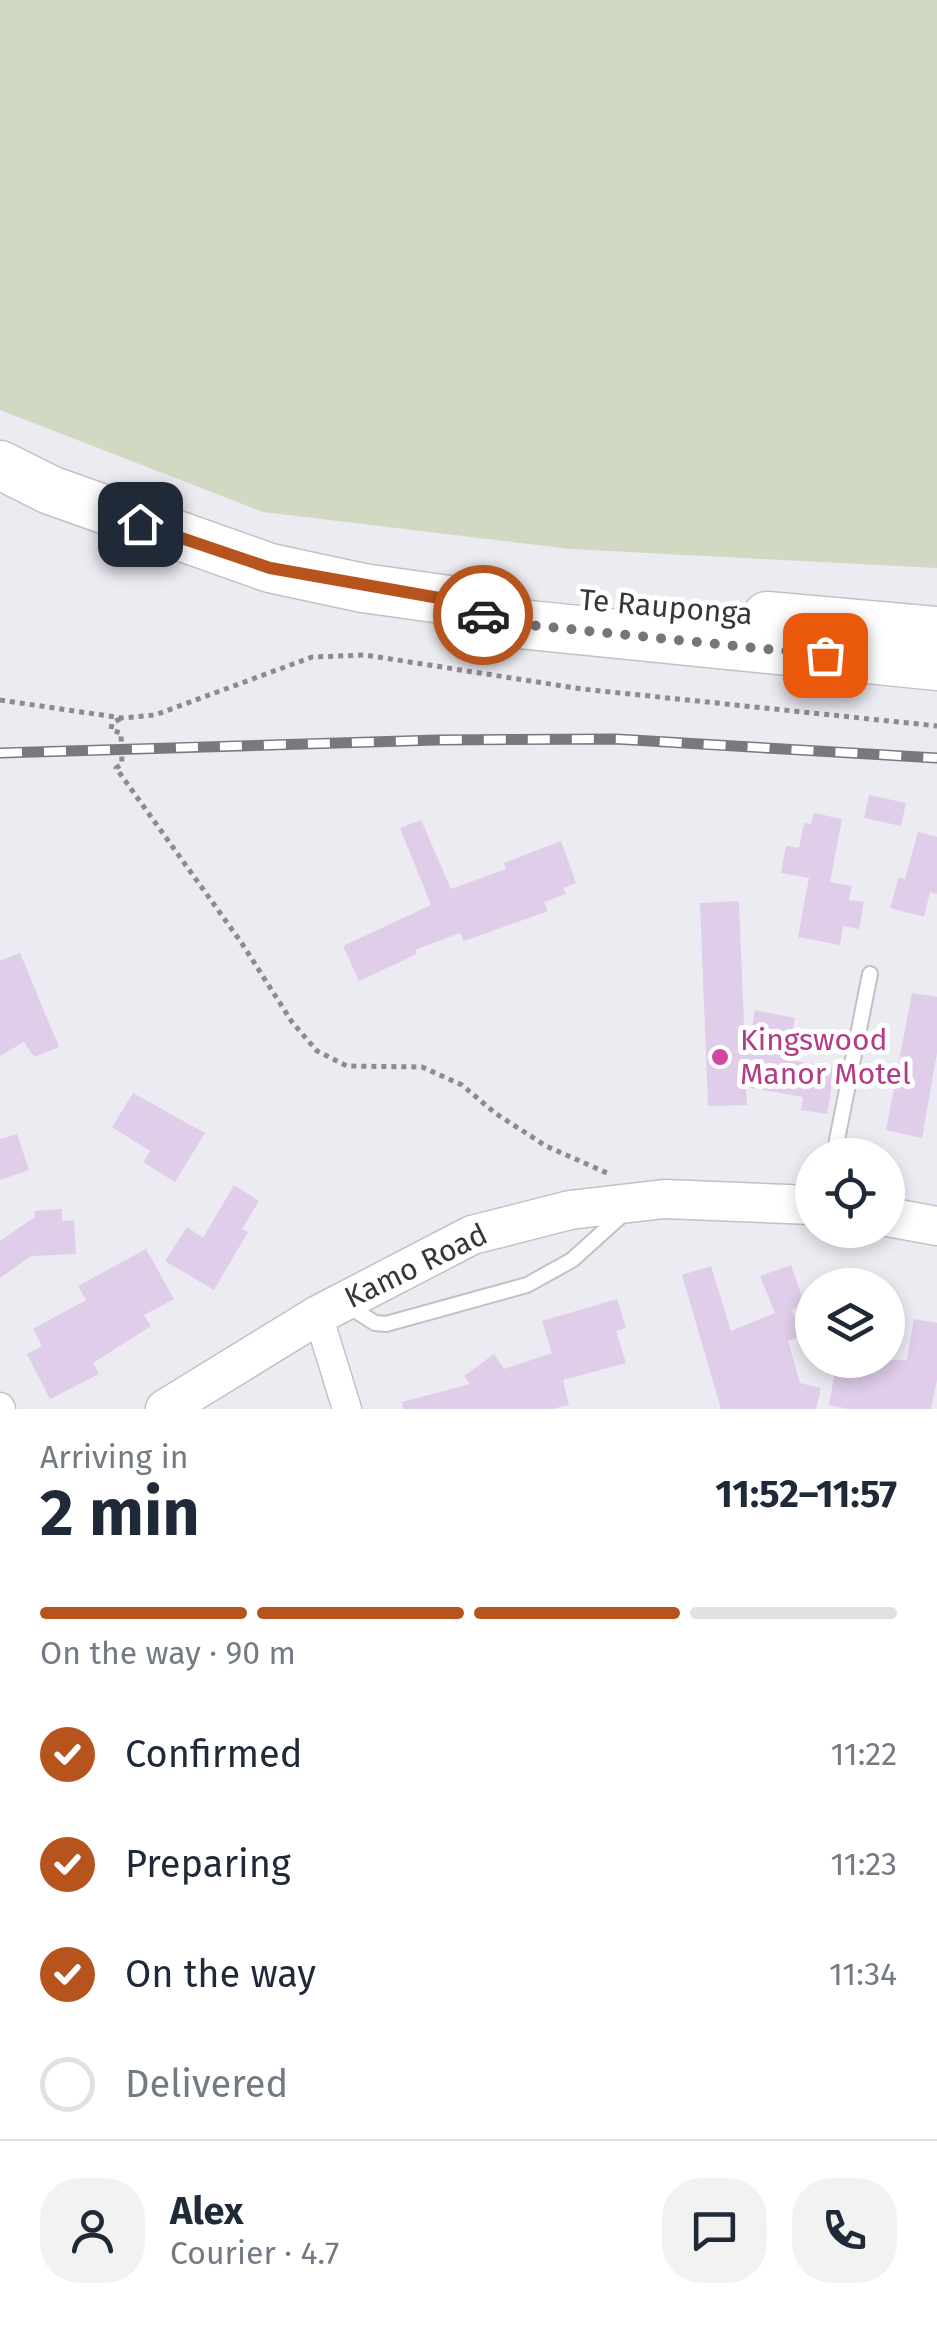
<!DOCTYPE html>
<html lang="en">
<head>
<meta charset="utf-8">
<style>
	body { margin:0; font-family:"Fira Sans",sans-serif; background:#f2f2f3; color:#1f2937; height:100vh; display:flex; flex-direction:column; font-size:38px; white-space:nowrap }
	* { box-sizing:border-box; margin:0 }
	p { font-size:32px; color:#747a83 }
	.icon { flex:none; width:55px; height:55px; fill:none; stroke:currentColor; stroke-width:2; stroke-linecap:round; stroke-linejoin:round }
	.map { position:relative; height:1409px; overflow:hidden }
	.side { display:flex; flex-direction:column; background:#fff; flex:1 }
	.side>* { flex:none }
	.controls { position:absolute; left:795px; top:1138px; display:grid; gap:20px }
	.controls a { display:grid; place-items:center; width:110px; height:110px; border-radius:50%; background:#fff; box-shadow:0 5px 15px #0003; font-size:50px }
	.pin { position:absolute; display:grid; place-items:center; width:85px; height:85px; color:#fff; margin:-42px; border-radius:20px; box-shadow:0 5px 15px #0006 }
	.courier { position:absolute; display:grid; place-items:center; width:100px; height:100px; margin:-50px; border:8px solid #b7541e; border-radius:50%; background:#fff; color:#222; box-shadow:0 2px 12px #0007 }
	.headline em { font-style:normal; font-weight:700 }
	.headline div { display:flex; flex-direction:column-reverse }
	.headline { display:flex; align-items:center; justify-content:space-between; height:170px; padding:0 40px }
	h1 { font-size:65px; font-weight:700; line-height:75px }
	.bar { display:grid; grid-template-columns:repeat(4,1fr); gap:15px 10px; align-content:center; height:120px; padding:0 40px }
	.bar i { height:12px; border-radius:8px; background:#e0e1e3 }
	.bar .current { background:#b7541e }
	.bar p { grid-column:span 4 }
	.line { display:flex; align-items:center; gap:25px; padding:0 40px; border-top:2px solid #e0e1e3 }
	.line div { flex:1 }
	.round { display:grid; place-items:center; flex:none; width:105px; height:105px; border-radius:40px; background:#f2f2f3 }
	ol { padding:0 40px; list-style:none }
	li { display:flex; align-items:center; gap:30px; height:110px }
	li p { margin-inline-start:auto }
	li .icon { padding:10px; border-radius:50%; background:#b7541e; color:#fff; stroke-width:4 }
	li:last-child { color:#747a83 }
	li i { width:55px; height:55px; border:5px solid #e0e1e3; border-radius:50% }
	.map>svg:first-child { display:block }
	.green { fill:#d1d9c2 }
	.building { fill:#dfcdea }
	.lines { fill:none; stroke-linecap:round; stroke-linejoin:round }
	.lane-casing { stroke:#c1c1c7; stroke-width:18 }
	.street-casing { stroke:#c1c1c7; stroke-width:31 }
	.secondary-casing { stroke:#c1c1c7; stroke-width:41 }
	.highway-casing { stroke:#c1c1c7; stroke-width:51 }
	.path { stroke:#8c8b90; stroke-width:5; stroke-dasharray:5 5; stroke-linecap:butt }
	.lane { stroke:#fff; stroke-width:14 }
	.street { stroke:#fff; stroke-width:28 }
	.secondary { stroke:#fff; stroke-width:38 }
	.highway { stroke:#fff; stroke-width:48 }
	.rail-casing { stroke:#79787d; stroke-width:11 }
	.rail { stroke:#fff; stroke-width:8; stroke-dasharray:22; stroke-linecap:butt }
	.done { stroke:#76757a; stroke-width:10; stroke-dasharray:0 18 }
	.route { stroke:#b7541e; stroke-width:12 }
	.hotel-dot { fill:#d1479c; stroke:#fff; stroke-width:4 }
	.labels { text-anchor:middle; stroke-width:10; stroke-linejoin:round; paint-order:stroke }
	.street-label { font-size:30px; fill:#373639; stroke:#fff }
	.hotel-label { font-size:30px; fill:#b23c85; stroke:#fff; text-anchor:start }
</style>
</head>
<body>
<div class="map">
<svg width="937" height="1409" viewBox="0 0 937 1409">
	<rect width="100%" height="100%" fill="#ecebf2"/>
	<path class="green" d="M0 0H937V568L570 549 263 512 0 410Z"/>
	<path class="building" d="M869 795 906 803 901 826 864 818Z
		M814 813 842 819 830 882 852 886 849 900 864 902 859 929 843 926 840 945 798 937 809 878 781 873 786 846 799 848 804 823 811 824Z
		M421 820 451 889 506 869 504 863 561 841 576 883 563 888 566 894 544 902 548 911 464 941 460 933 415 950 417 954 359 981 343 946 431 905 400 828Z
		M918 832 937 837V894L930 892 924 917 890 908 899 877 905 879Z
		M739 901 744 1026H752L755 1010 795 1018 786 1059 835 1068 827 1114 801 1110 803 1097 746 1087 747 1105 708 1106 700 903Z
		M20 953 59 1047 34 1057 24 1042 0 1056V961Z
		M912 993 937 997V1053L922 1138 886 1130Z
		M133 1093 205 1133 175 1182 143 1162 150 1151 112 1127Z
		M17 1134 29 1170 0 1180V1139Z
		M234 1185 259 1201 242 1229 248 1232 214 1290 165 1261 187 1227 203 1238Z
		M62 1209V1221L74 1220 76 1254 31 1256 0 1278V1241L35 1217 34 1211Z
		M146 1249 174 1299 144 1315 151 1326 93 1363 99 1374 50 1399 27 1354 42 1346 33 1329 86 1300 78 1286Z
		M791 1265 805 1305 792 1310 801 1336 788 1341 800 1383 821 1388 816 1409H721L682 1275 711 1266 731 1331 775 1313 760 1276Z
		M617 1299 626 1328 616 1331 626 1363 563 1380 569 1405 552 1409H403L402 1402 470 1384 464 1376 494 1354 504 1369 552 1353 542 1321Z
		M914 1319 937 1323V1380L931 1409H849L829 1405 837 1360H907Z"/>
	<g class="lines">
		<defs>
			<path id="lane" d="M834 1155 870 974
				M345 1304 375 1323 386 1324 527 1285 572 1260 623 1214"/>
			<path id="street" d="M318 1315 347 1409
				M0 1407 1 1409"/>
			<path id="secondary" d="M888 1217 937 1226
				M165 1409 318 1315 472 1235 570 1210 664 1199 812 1205"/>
			<path id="highway" d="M0 465 50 490 270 568 363 588 456 601 509 623 937 666
				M767 616 937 631"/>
		</defs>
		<use href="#lane" class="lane-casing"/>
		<use href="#street" class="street-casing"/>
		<use href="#secondary" class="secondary-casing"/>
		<use href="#highway" class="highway-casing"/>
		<path class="path" d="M0 700 122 718 155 715 312 657 365 655 582 689 937 726
			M120 719 112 723 111 730 121 733 122 764 116 768 241 942 292 1022 317 1051 347 1066 422 1067 462 1085 495 1113 546 1146 607 1173"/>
		<use href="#lane" class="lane"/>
		<use href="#street" class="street"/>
		<use href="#secondary" class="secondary"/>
		<use href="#highway" class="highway"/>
		<defs>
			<path id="rail" d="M0 753 437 740 616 739 937 758"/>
		</defs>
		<use href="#rail" class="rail-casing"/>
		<use href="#rail" class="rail"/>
	</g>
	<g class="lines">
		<path class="done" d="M483 615 509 623 825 655"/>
		<path class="route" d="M140 524 270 568 456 601 483 615"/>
	</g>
	<circle class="hotel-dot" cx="720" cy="1057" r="10"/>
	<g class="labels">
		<g class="street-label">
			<text transform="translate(666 607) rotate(5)" y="10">Te Rauponga</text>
			<text transform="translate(416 1266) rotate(-26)" y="10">Kamo Road</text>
		</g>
		<g class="hotel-label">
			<text x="740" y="1050">Kingswood<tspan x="740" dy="34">Manor Motel</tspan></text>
		</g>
	</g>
</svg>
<div class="controls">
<a><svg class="icon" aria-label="locate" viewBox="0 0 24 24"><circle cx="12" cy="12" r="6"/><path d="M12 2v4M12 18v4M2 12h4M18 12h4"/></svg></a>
<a><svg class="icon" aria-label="layers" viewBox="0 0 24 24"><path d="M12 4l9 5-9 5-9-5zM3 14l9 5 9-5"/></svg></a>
</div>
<div class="pin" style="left:825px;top:655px;background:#ea580c"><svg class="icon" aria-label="bag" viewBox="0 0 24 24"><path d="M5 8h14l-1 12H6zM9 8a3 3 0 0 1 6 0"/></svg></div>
<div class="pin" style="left:140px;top:524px;background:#1f2937"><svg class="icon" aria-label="home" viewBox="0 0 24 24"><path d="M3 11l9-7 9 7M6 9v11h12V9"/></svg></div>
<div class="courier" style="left:483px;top:615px"><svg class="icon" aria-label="car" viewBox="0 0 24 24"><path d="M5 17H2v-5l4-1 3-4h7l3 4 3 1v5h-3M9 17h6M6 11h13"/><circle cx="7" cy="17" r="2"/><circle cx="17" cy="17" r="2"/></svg></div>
</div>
<section class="side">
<div class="headline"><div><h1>2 min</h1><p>Arriving in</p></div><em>11:52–11:57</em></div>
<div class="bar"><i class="current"></i><i class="current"></i><i class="current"></i><i></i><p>On the way · 90 m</p></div>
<ol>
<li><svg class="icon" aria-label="check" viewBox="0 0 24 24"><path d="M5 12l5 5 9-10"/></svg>Confirmed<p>11:22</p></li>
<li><svg class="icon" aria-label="check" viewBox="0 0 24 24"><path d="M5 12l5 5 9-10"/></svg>Preparing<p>11:23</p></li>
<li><svg class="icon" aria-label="check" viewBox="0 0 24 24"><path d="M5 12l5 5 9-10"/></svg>On the way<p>11:34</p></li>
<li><i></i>Delivered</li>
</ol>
<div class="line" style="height:180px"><a class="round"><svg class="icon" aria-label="person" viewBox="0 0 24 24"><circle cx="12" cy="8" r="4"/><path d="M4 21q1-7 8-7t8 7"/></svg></a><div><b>Alex</b><p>Courier · 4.7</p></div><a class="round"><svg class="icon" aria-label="chat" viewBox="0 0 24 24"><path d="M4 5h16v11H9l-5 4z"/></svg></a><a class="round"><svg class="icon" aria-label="phone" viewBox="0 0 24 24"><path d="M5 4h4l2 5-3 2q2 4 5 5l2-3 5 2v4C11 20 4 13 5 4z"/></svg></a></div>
</section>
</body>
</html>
